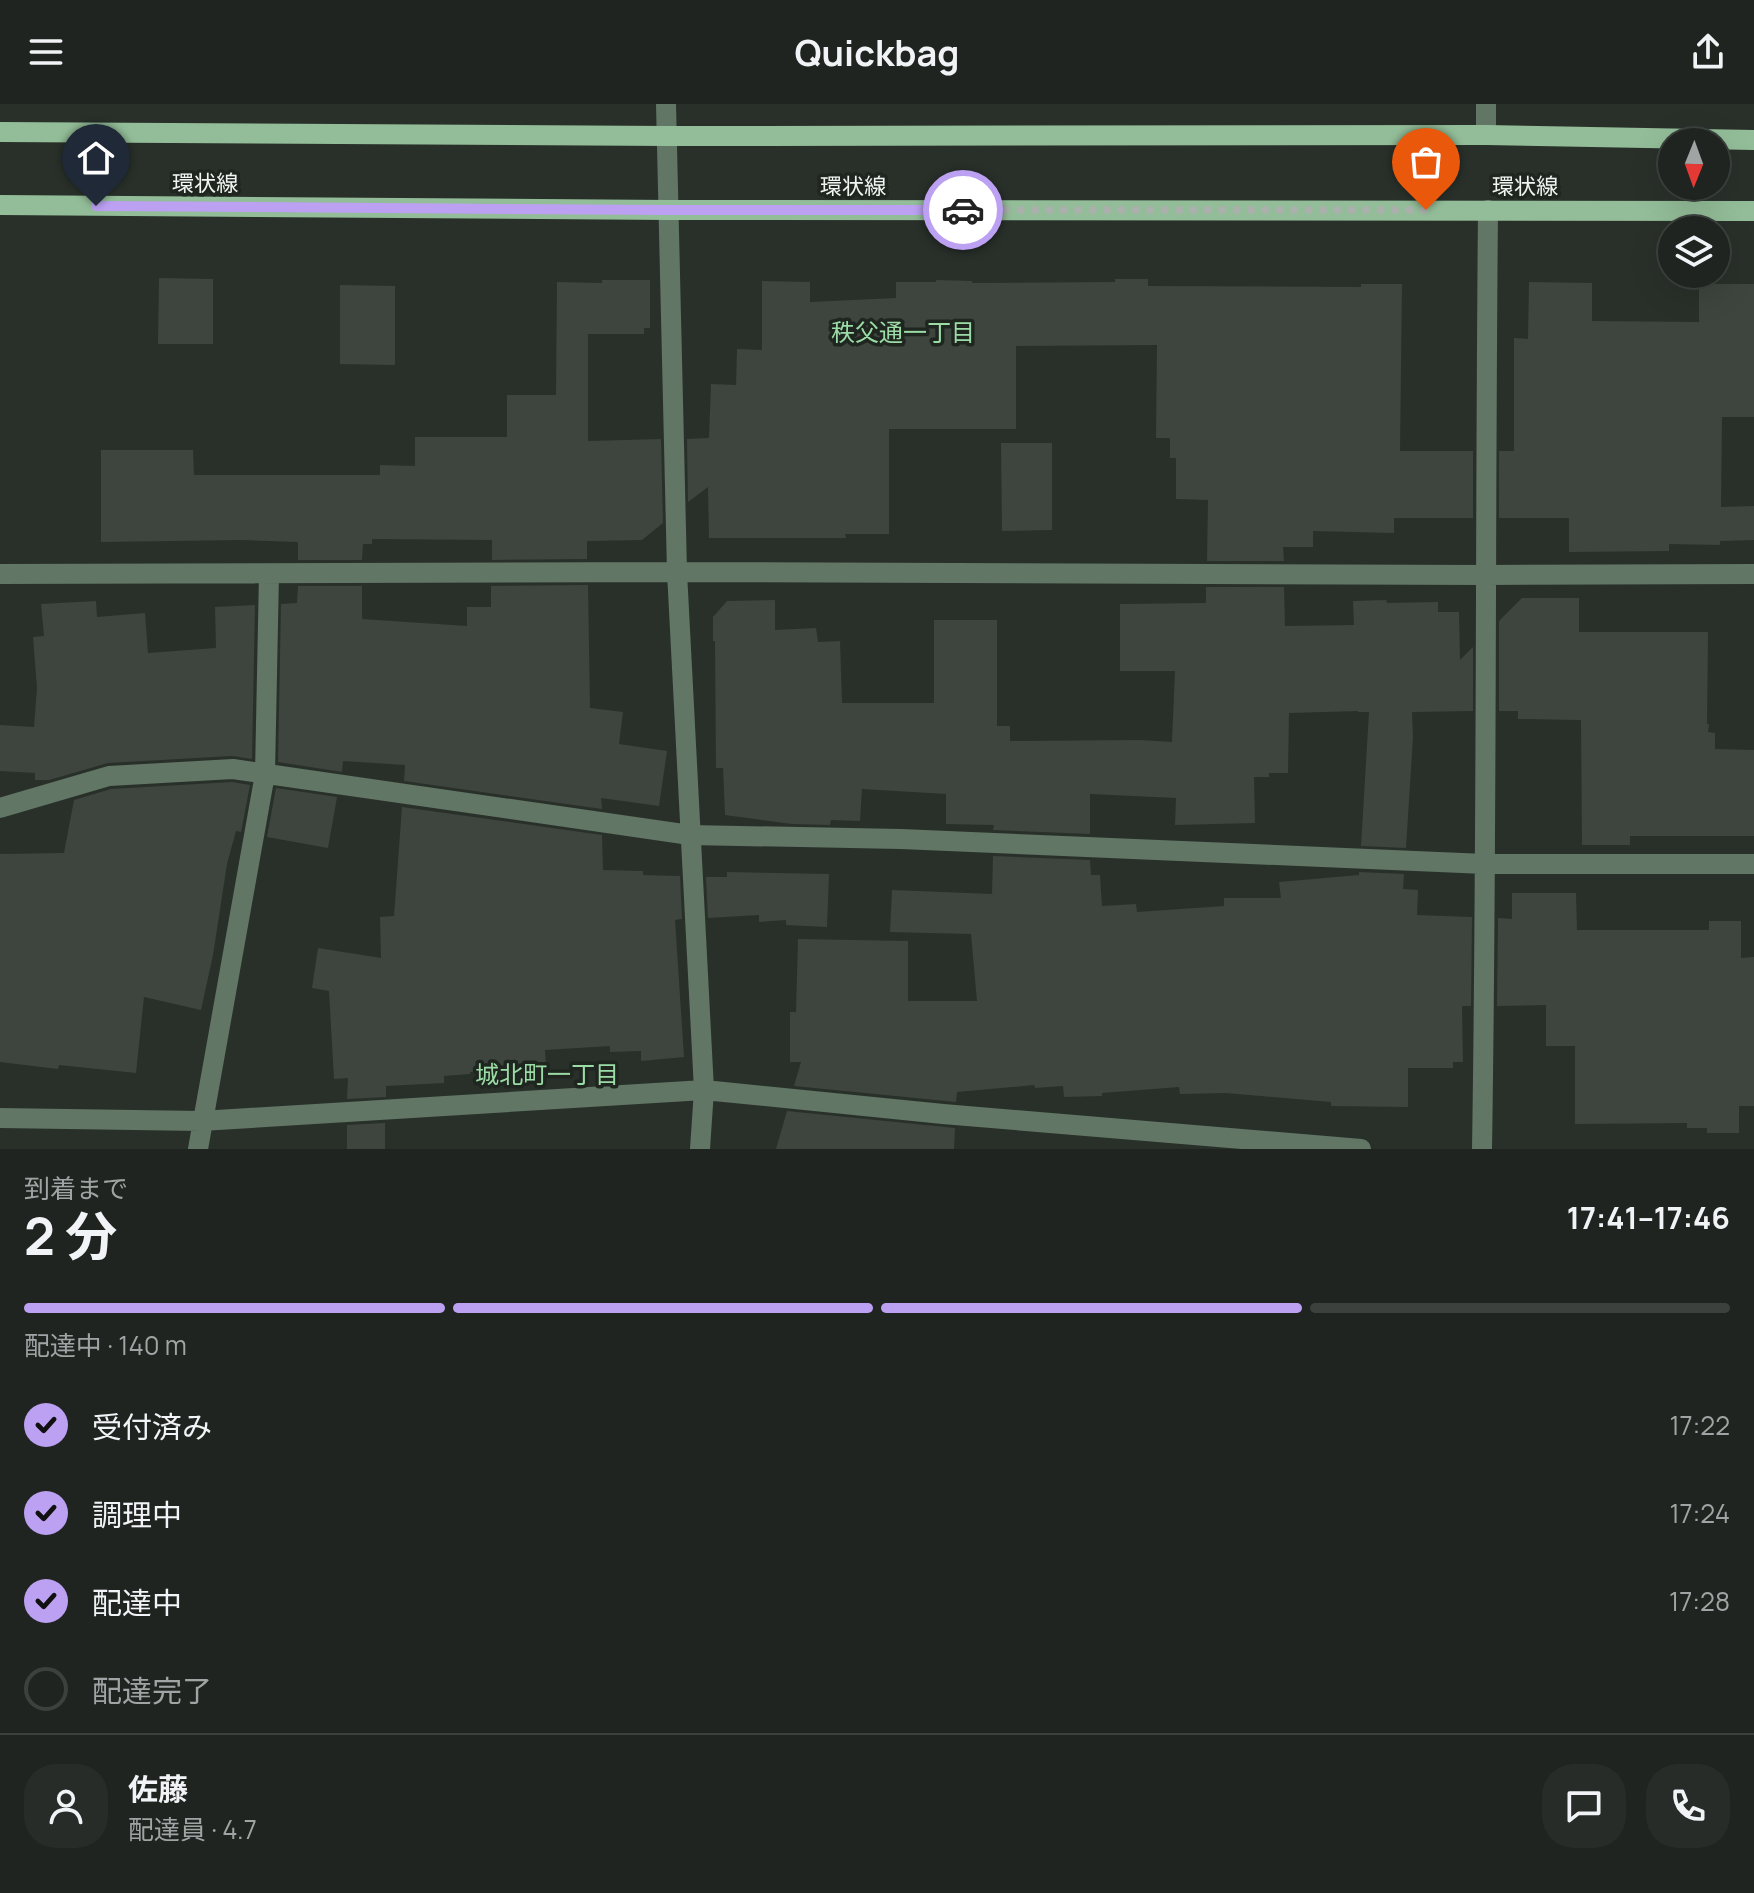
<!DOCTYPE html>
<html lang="ja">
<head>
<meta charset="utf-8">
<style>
	body { margin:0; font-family:Manrope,"Noto Sans JP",sans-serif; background:#272c29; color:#f1f3f6; height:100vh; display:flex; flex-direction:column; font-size:30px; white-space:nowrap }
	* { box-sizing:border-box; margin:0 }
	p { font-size:26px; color:#a1a4a5 }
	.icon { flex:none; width:44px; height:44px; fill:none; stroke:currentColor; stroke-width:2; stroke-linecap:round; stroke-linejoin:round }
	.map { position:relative; height:1045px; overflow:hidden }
	.sheet { display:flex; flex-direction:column; background:#1f2420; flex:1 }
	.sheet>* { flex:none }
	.needle { width:52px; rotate:181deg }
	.tools { position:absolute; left:1658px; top:24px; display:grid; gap:16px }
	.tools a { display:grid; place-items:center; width:72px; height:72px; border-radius:50%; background:#1f2420; box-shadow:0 8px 32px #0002,0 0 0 2px #3c413e; font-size:40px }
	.pin { position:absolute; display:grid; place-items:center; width:68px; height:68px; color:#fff; margin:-82px -34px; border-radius:50% 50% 50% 0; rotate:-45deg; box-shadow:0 0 8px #0007 }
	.pin .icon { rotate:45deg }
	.courier { position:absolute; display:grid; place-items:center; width:80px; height:80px; margin:-40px; border:6px solid #bca0f2; border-radius:50%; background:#fff; color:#222; box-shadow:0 2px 10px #0007 }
	.overview em { font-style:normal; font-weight:700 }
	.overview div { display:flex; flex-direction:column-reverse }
	.overview { display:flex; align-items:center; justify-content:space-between; height:136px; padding:0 24px }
	h1 { font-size:52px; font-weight:700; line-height:60px }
	.bar { display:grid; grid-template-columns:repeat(4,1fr); gap:12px 8px; align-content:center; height:96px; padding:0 24px }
	.bar i { height:10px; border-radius:6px; background:#3c413e }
	.bar .on { background:#bca0f2 }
	.bar p { grid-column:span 4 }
	.line { display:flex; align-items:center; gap:20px; padding:0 24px; border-top:2px solid #3c413e }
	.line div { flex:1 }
	.round { display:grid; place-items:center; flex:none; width:84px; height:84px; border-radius:32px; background:#272c29 }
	ol { padding:0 24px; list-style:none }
	li { display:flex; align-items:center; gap:24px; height:88px }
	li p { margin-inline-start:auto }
	li .icon { padding:8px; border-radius:50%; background:#bca0f2; color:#111; stroke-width:4 }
	li:last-child { color:#a1a4a5 }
	li i { width:44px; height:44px; border:4px solid #3c413e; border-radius:50% }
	header { display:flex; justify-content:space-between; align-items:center; height:104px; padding:0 24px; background:#1f2420; font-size:36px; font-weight:700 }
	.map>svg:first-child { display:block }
	.building { fill:#3d453e }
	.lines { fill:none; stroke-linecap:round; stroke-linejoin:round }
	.minor { stroke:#617664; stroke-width:20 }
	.major { stroke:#93bd98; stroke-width:20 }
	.done { stroke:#aab0ab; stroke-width:8; stroke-dasharray:0 14.4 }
	.route { stroke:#bca0f2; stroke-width:10 }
	.labels { text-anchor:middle; stroke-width:7; stroke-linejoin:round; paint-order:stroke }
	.street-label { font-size:22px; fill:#f0f5f1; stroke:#1f2620 }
	.neighbourhood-label { font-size:24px; fill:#9bdba5; stroke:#1f2620 }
</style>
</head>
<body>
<header><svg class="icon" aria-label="menu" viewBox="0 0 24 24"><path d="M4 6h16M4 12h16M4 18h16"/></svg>Quickbag<svg class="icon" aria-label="share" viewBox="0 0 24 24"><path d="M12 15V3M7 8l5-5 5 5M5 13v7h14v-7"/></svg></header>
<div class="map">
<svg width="1754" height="1045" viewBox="0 0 1754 1045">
	<rect width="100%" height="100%" fill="#29302a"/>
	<path class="building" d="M159 174 213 175V240H158Z
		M1115 175H1148V182L1361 183V180H1402L1400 347H1473V414H1394V429L1313 427V443H1283L1284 457H1207L1208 396 1176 395V354H1170V334H1156L1157 241 1016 242V325H889V430H845L846 434H709L708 383 688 398 687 335 709 334 711 280 736 281 737 245 762 246V177L810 178V198L896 194V178H936V176L972 177V179L1115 178Z
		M602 176H650V224H644V230H588V337L661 335 663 419 642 436 587 437V455L492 456V436L372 435V440H363L362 456H298V438L240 436 101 438V346H193L194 371H380V361L415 362V333H507V291H556L557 178 602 179Z
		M1529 178 1592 179V217L1699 218V180H1754V313H1722L1721 403 1754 402V436L1720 437V441L1669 440V447L1569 448V414H1499V347H1514V234L1528 235Z
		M340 181 395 182V261L340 260Z
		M1001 339H1052V426L1002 427Z
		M588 481 590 604 623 608 619 640 667 647 659 702 601 694 602 705 404 677 405 661 343 657 342 668 278 658 281 500 297 499 298 482H362V515L467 522V503H491V482Z
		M1206 483H1284L1285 522 1354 521 1353 497 1386 496 1387 499 1438 498V508H1459L1460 556 1473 543V607L1412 608 1413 633 1406 744 1361 742 1369 608H1358V607L1289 609 1288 669H1269V673H1254L1255 719 1175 721 1176 694 1090 690V730L993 726 994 721 946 720V690L862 685 860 717 831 716 830 721 792 720 725 711 723 664H716L715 537H713V513L727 497 775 496V526L816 524 818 538 840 537 842 599H934V516H997V622H1010V637L1140 636 1172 638 1175 567H1120V500L1206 499Z
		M1522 494H1579V528H1708L1707 620H1709L1708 628 1715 629V645L1754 646V732H1630V741H1582L1581 616 1518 615V607H1499V517Z
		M96 497 97 513 145 509 148 549 216 544 215 503 255 501 252 655 232 652 108 659 49 676H35V669L0 667V621L34 623 37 584 33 533 44 532 41 500Z
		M232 678 250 681 241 728 236 727 227 760 213 851 201 906 144 893 136 969 59 961 58 965 0 958V750L64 749 74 696 111 685Z
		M276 684 337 693 328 744 267 733Z
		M402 703 602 731 603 766 643 767V771L680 772 682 815 675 816 684 953 641 957V947L610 948V942L545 946 546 963 470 968V970L444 972V979L386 982V993L347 995 348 974 334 975 329 887 312 884 318 844 381 854 380 813 394 812Z
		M993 752 1090 756 1091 771H1100L1102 802 1136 800 1137 808 1224 802V794H1281L1279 778 1359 771V768L1404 770 1403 785 1418 786 1417 811 1472 813 1471 902H1462L1463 958H1453V964H1408V1003L1331 1002V998L1226 989 1180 990 1179 983 1102 989V992L1064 993 1063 982 1035 984 1034 981 957 988 956 998 794 982 801 958H790V908H796L798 835 908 837V897H977L971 830 890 828 892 786 992 790Z
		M727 768 829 770 827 823 786 821V816L759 818V811L708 814 706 773H727Z
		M1512 789H1576L1577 826H1709V817H1741V854L1754 853V1002H1739V1029H1707V1024H1687V1019L1575 1020V942H1546V901L1497 902 1498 814 1512 815Z
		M787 1007 955 1024 954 1045H776Z
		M385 1019V1045H347V1021Z"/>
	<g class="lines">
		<path class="minor" d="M666 0 677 468 704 986 700 1045
			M1486 0V31
			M0 470 677 468 1485 471 1754 470
			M0 704 109 672 233 665 690 731 901 735 1485 760H1754
			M0 1014 201 1017 704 986 943 1010 1361 1045
			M198 1045 265 670 269 470
			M1482 1045C1487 732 1485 419 1488 106"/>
		<path class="major" d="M0 28 667 32 1486 31 1754 36
			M0 101 669 106 1754 107"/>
	</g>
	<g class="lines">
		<path class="done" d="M963 106H1426"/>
		<path class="route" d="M96 102 669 106H963"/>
	</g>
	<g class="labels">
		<g class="street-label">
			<text x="205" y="87">環状線</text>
			<text x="853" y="90">環状線</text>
			<text x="1525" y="90">環状線</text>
		</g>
		<g class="neighbourhood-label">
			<text x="903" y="237">秩父通一丁目</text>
			<text x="547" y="979">城北町一丁目</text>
		</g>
	</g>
</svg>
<div class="tools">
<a><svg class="needle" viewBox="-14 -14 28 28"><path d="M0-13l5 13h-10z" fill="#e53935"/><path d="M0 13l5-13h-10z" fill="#a1a4a5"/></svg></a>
<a><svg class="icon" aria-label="layers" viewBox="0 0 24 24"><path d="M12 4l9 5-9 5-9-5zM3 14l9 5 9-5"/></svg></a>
</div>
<div class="pin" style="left:1426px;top:106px;background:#ea580c"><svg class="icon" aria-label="bag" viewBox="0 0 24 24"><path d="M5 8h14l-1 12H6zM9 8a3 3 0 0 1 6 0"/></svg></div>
<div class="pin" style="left:96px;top:102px;background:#1f2937"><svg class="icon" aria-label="home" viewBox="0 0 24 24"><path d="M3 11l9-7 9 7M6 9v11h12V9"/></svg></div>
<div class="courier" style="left:963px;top:106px"><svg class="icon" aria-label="car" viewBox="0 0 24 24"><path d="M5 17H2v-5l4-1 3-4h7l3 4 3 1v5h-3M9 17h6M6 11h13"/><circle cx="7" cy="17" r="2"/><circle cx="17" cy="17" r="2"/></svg></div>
</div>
<section class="sheet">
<div class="overview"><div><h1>2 分</h1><p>到着まで</p></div><em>17:41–17:46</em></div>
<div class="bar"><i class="on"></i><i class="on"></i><i class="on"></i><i></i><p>配達中 · 140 m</p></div>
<ol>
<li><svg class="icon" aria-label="check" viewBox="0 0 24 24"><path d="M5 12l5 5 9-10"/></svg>受付済み<p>17:22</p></li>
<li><svg class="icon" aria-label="check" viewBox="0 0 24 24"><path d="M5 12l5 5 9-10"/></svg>調理中<p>17:24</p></li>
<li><svg class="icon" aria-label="check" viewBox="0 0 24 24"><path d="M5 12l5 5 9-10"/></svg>配達中<p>17:28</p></li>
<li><i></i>配達完了</li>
</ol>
<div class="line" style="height:144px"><a class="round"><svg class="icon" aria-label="person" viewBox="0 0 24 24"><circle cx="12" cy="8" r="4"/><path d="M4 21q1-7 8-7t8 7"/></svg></a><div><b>佐藤</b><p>配達員 · 4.7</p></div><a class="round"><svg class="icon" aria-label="chat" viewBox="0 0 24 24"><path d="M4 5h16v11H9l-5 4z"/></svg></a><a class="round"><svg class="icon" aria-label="phone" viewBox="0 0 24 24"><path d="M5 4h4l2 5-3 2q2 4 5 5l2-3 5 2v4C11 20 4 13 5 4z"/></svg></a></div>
</section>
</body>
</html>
